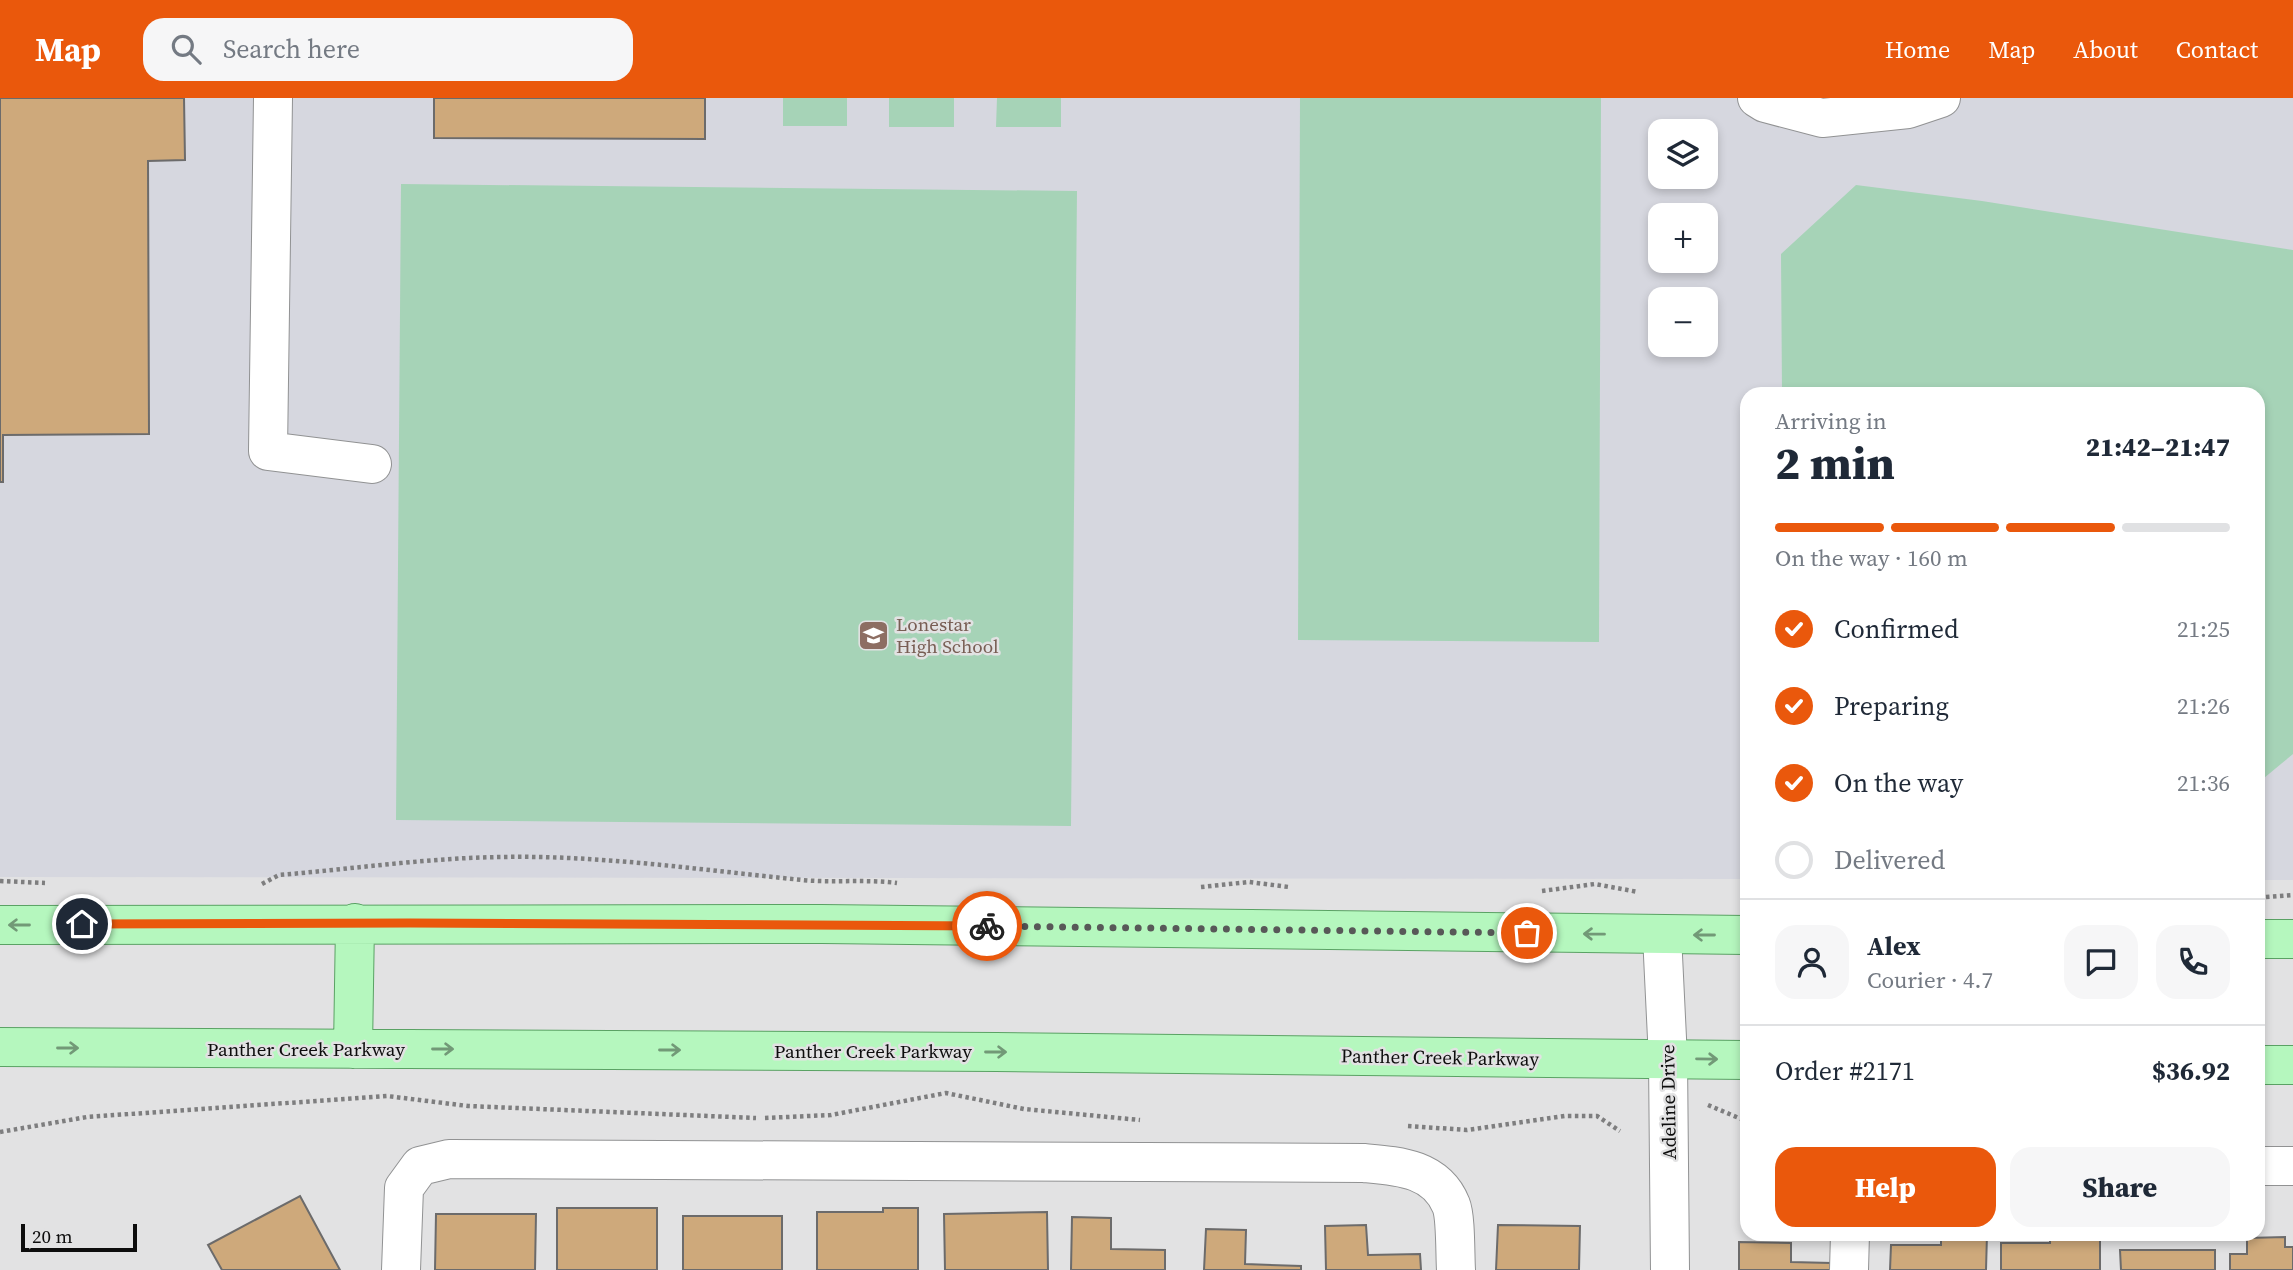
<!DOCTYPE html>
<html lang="en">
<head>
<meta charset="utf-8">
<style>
	body { margin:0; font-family:"Source Serif 4",serif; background:#f6f6f7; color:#1f2937; height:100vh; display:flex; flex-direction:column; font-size:26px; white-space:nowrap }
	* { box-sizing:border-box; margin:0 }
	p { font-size:23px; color:#747a83 }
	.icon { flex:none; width:38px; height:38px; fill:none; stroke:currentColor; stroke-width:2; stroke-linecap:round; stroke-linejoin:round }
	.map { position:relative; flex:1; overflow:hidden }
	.side { position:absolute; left:1740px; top:289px; width:525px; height:854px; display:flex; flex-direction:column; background:#fff; border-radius:21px; box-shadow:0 4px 10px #0003 }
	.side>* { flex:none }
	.fabs { position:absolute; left:1648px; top:21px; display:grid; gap:14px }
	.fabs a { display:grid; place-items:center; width:70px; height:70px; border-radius:14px; background:#fff; box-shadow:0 4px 10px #0003; font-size:35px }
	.scale { position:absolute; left:21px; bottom:18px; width:116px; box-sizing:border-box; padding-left:7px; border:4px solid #0d0d0d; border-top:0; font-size:19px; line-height:24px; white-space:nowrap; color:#0d0d0d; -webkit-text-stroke:5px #e2e2e3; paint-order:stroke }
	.pin { position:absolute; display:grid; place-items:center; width:60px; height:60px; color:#fff; margin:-30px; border:4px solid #fff; border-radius:50%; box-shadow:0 2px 7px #0007 }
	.courier { position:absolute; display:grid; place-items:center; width:70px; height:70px; margin:-35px; border:5px solid #ea580c; border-radius:50%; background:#fff; color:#222; box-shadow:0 2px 9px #0007 }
	.summary em { font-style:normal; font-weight:800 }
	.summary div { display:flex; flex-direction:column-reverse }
	.summary { display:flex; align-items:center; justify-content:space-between; height:119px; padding:0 35px }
	h1 { font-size:46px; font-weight:800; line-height:52px }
	.bar { display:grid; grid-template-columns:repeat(4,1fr); gap:10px 7px; align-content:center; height:84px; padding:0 35px }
	.bar i { height:9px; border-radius:5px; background:#e0e1e3 }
	.bar .active { background:#ea580c }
	.bar p { grid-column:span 4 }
	.line { display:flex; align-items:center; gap:18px; padding:0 35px; border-top:2px solid #e0e1e3 }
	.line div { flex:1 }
	.round { display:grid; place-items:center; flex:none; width:74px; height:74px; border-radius:21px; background:#f6f6f7 }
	ol { padding:0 35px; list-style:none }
	li { display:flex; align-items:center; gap:21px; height:77px }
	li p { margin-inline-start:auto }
	li .icon { padding:7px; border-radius:50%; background:#ea580c; color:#fff; stroke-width:4 }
	li:last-child { color:#747a83 }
	li i { width:38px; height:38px; border:4px solid #e0e1e3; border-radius:50% }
	.button { display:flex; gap:14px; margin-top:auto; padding:14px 35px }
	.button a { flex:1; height:80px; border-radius:21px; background:#ea580c; color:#fff; font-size:28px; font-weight:800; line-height:80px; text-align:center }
	.button a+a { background:#f6f6f7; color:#1f2937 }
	header { display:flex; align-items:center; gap:42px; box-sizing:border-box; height:98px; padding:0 35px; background:#ea580c; color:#fff }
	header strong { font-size:33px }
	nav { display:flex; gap:38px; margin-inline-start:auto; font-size:24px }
	.search { width:490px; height:63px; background:#f6f6f7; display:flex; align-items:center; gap:18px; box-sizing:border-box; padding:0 24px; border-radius:21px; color:#747a83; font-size:26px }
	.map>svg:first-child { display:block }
	.built { fill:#d6d7df; fill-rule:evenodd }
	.green { fill:#a6d3b7 }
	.building { fill:#cea97b; stroke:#6c6b6b; stroke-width:2 }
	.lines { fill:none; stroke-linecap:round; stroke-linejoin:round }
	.minor-casing { stroke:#919293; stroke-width:40 }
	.major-casing { stroke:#5aa264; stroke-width:40 }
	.path { stroke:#7e7e7f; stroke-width:4.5; stroke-dasharray:3.5 3.5; stroke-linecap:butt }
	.minor { stroke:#fff; stroke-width:38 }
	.major { stroke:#b5f7be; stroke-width:38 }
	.oneway { stroke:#729977 }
	.done { stroke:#585858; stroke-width:7; stroke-dasharray:0 12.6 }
	.route { stroke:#ea580c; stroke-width:9 }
	.labels { text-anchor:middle; stroke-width:5; stroke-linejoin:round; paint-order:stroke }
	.education-label { font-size:19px; fill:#785e54; stroke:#e2e2e3; text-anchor:start }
	.street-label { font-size:19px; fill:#0d0d0d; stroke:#e2e2e3 }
</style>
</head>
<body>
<header>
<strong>Map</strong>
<div class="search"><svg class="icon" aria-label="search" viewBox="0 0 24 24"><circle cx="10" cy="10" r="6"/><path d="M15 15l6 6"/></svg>Search here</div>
<nav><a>Home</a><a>Map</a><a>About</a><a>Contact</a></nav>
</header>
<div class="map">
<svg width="2293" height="1172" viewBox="0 0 2293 1172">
	<rect width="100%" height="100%" fill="#e2e2e3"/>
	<path class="built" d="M0 0H2293V782H2258V296H1746V781L0 779ZM1661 33H1706V79H1661ZM1661 117H1706V163H1661ZM1661 201H1706V247H1661Z"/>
	<path class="green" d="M783 0H847V28H783Z
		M889 0H954V29H889Z
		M997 0H1061V29H996Z
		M1300 0H1601L1599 544 1298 542Z
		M401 86 1077 93 1071 728 396 722Z
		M1856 87 1982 103 2293 152V656L2258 685V296H1782L1781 156Z"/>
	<path class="building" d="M0 0H184L185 62 148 63 149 336 3 337V384H0Z
		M434 0H705V41L434 40Z
		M300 1098 340 1172H222L208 1147Z
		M557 1110H657V1172H557Z
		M883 1110H918V1172H817V1114H883Z
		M1047 1114 1048 1172H945L944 1116Z
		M436 1116H536L535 1172H435Z
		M683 1118H782V1172H683Z
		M1072 1119 1111 1120V1151L1165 1152V1172H1071Z
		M1366 1127 1368 1157 1420 1156 1421 1172H1326L1325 1128Z
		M1498 1127 1580 1128 1579 1172H1496Z
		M1206 1131 1246 1132 1245 1166 1301 1168V1172H1204Z
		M1941 1136H1987L1986 1172H1890L1891 1147H1941Z
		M2050 1136H2100V1172H2001V1145H2050Z
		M2285 1139V1149H2293V1172H2230V1156H2247V1140Z
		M1739 1144 1791 1145V1164L1831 1165 1830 1172H1739Z
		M2120 1152H2215V1172H2121Z"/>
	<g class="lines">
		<defs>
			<path id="minor" d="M273 0 268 353 372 366
				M1757 0 1765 5 1822 20 1908 11 1941 0
				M1662 837 1668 961 1670 1172
				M2258 1068H2293
				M401 1172 404 1090 420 1068 449 1061 1364 1065C1398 1068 1436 1070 1451 1107 1456 1119 1455 1157 1456 1172
				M1849 1172 1850 1136"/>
			<path id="major" d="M0 827 822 826 1746 837
				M2258 841H2293
				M0 949 996 954 1746 962
				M353 951 355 825
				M2258 967H2293"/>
		</defs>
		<use href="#minor" class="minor-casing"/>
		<use href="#major" class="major-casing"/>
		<path class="path" d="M0 783 45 785
			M262 786 279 777C352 771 427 760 501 759 601 757 702 772 802 782 833 785 865 781 897 785
			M1201 789 1249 784 1289 789
			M1542 793 1595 786 1638 794
			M2266 799 2293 797
			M1708 1007 1746 1023
			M765 1020 831 1017 946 995 1024 1011 1140 1022
			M1408 1028 1467 1032 1565 1018H1597L1620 1033
			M0 1034 87 1019 387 998 468 1008 756 1020"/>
		<use href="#minor" class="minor"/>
		<use href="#major" class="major"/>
	</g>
	<defs><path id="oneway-shaft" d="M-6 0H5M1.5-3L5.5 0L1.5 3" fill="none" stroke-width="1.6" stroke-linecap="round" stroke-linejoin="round" transform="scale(1.75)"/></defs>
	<g class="oneway">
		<use href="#oneway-shaft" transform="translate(19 827) rotate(180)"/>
		<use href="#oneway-shaft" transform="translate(1594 836) rotate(-179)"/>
		<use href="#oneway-shaft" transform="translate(1704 837) rotate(-180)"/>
		<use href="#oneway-shaft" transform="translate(68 950)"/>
		<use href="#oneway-shaft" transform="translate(443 951)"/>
		<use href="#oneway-shaft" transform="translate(670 952)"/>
		<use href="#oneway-shaft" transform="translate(996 954)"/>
		<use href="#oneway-shaft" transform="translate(1707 961) rotate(1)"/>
	</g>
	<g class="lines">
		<path class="done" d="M987 828 1527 835"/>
		<path class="route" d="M82 826 410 825 987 828"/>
	</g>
	<defs>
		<symbol id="school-square" viewBox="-11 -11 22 22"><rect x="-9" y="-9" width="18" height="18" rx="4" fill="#8d6e63" stroke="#e2e2e3"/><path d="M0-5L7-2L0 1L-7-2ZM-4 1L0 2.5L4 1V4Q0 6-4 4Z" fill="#fff"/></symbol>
	</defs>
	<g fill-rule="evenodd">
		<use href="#school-square" x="856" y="520" width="35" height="35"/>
	</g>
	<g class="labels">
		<g class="education-label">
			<text x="896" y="533">Lonestar<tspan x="896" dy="22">High School</tspan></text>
		</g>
		<g class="street-label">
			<text x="306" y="958">Panther Creek Parkway</text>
			<text x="873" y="960">Panther Creek Parkway</text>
			<text transform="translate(1440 959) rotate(1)" y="7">Panther Creek Parkway</text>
			<text transform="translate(1668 1004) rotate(-91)" y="7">Adeline Drive</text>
		</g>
	</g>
</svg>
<div class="fabs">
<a><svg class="icon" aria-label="layers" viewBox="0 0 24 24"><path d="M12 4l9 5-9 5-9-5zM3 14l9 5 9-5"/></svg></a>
<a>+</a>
<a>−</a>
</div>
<div class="scale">20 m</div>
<div class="pin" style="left:1527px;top:835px;background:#ea580c"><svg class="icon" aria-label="bag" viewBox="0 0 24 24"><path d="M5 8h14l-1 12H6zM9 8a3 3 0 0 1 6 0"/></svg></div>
<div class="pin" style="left:82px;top:826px;background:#1f2937"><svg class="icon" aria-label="home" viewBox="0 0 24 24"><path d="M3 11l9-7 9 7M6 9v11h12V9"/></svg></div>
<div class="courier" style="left:987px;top:828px"><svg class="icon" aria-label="bike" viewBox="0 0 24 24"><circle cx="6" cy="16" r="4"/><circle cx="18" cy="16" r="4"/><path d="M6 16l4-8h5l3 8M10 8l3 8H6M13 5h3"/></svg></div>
<section class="side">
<div class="summary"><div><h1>2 min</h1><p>Arriving in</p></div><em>21:42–21:47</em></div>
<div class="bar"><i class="active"></i><i class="active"></i><i class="active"></i><i></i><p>On the way · 160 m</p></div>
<ol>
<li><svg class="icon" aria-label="check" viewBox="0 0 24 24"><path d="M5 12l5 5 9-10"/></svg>Confirmed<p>21:25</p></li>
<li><svg class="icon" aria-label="check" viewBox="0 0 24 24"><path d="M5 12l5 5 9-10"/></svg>Preparing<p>21:26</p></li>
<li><svg class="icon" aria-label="check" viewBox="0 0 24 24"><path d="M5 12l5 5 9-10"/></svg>On the way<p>21:36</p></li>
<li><i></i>Delivered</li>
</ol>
<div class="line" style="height:126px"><a class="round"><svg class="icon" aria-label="person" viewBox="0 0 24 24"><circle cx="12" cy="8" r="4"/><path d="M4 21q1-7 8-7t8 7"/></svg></a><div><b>Alex</b><p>Courier · 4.7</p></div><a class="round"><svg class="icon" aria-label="chat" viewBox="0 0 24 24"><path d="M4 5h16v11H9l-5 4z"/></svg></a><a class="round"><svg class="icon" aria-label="phone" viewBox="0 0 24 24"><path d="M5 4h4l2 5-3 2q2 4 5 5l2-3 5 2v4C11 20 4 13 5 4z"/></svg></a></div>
<div class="line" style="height:91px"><div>Order #2171</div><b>$36.92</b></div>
<div class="button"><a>Help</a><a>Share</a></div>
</section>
</div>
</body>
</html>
